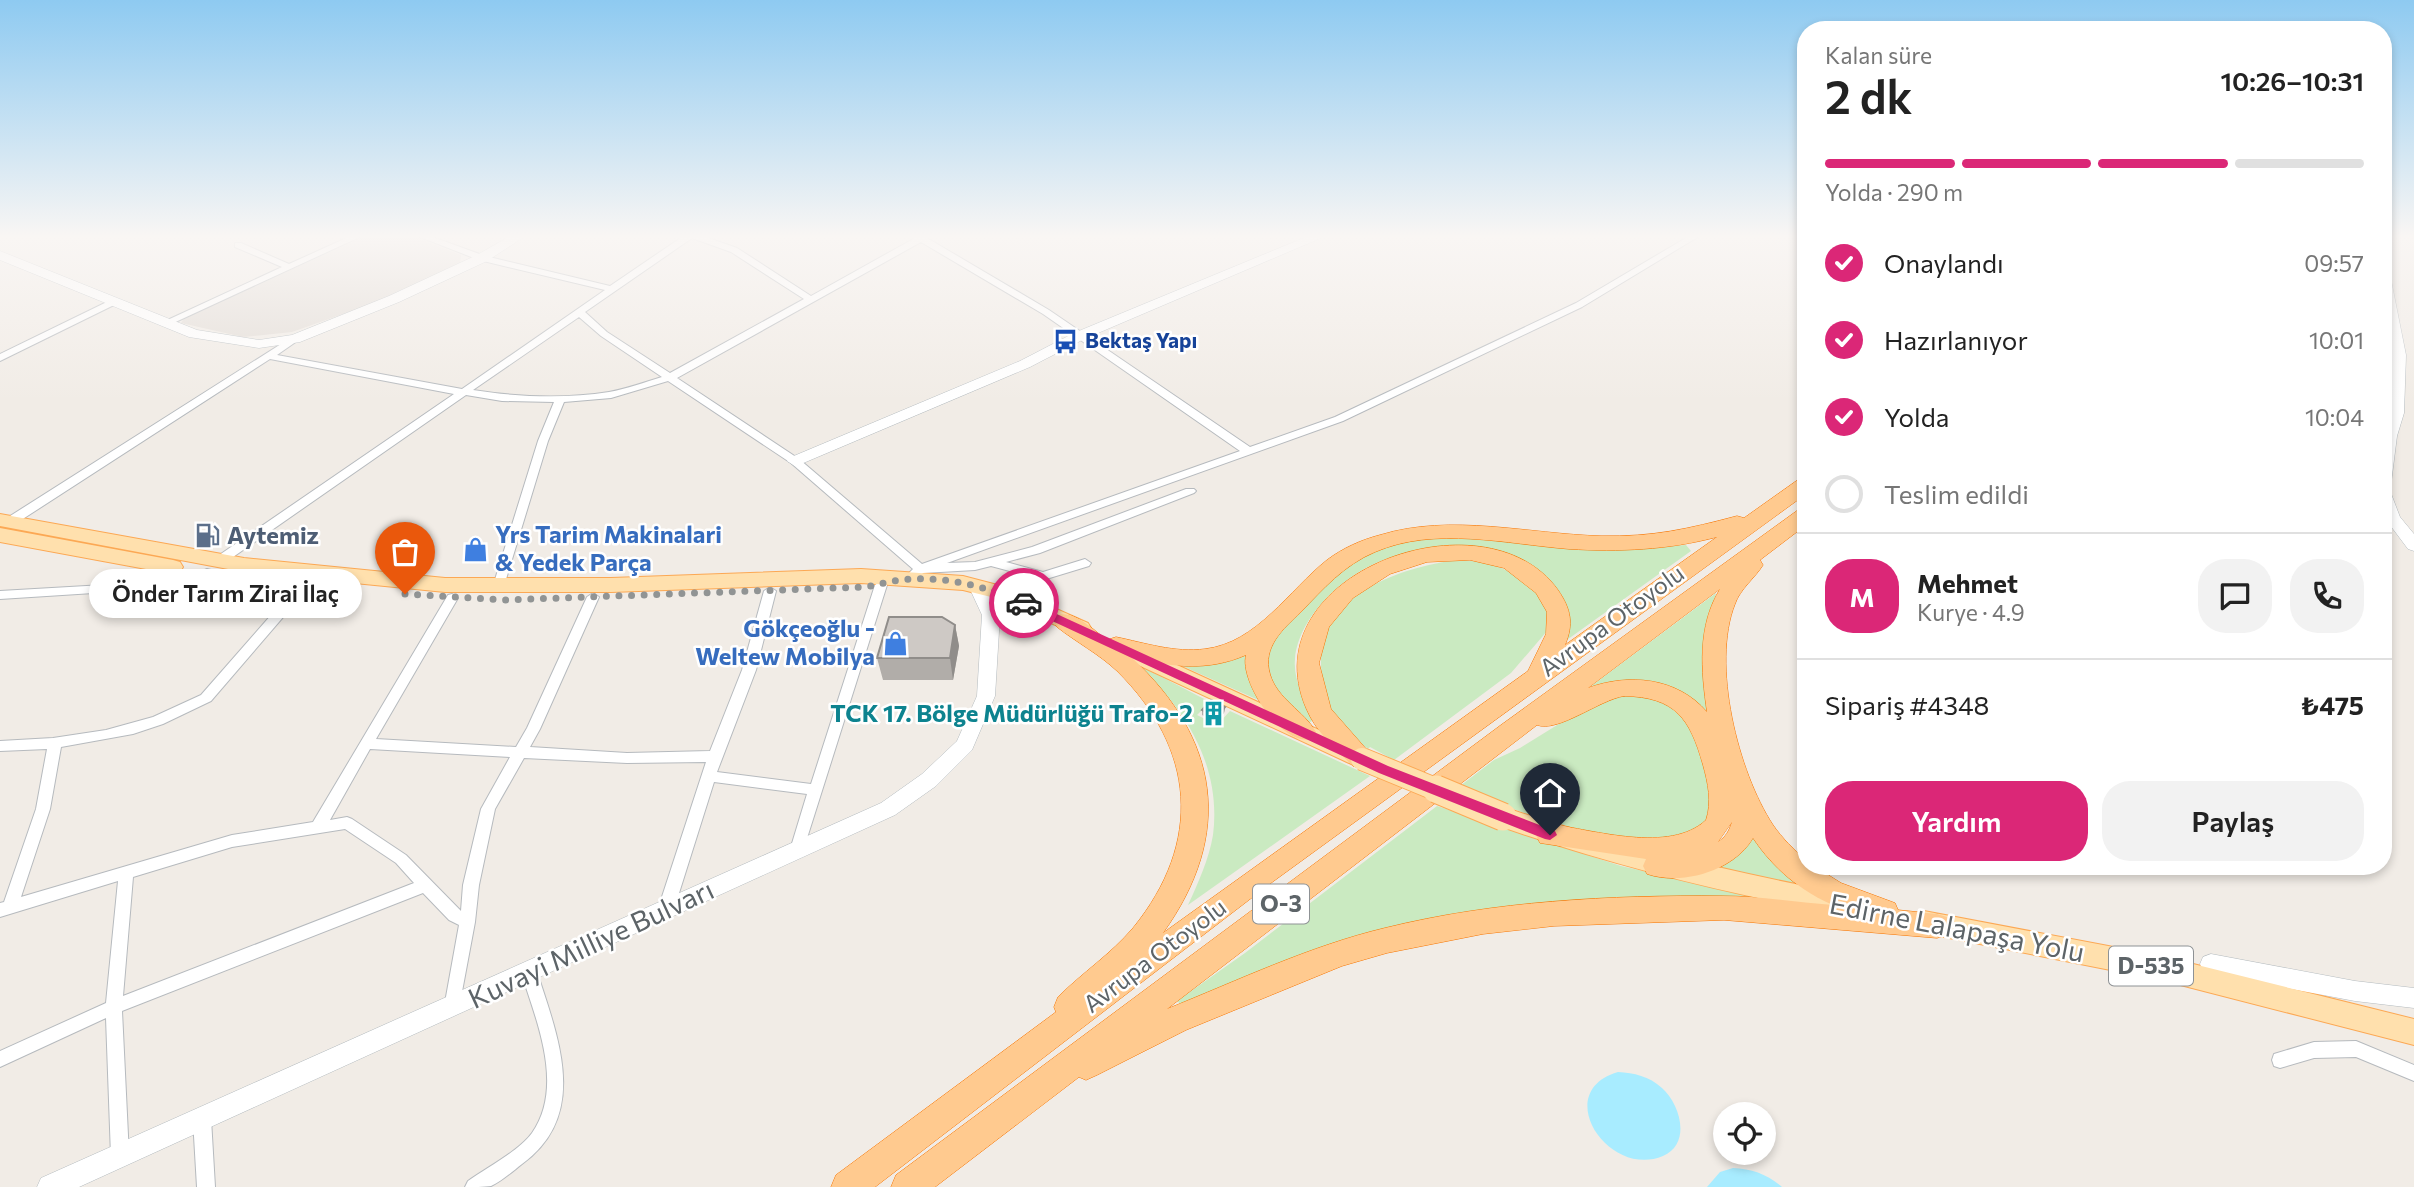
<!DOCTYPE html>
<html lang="tr">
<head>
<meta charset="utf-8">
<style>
	body { margin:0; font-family:Commissioner,sans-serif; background:#f2f2f2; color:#222; height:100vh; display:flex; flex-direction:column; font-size:26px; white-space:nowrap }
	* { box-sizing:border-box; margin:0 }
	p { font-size:23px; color:#767676 }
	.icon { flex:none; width:38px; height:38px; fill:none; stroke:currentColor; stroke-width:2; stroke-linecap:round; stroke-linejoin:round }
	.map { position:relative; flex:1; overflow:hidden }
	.details { position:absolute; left:1797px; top:21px; width:595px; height:854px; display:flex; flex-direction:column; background:#fff; border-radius:28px; box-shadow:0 4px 10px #0003 }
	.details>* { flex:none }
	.fabs { position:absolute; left:1713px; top:1102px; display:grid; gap:14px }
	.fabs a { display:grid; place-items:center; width:63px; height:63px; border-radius:50%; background:#fff; box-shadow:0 4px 10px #0003; font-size:35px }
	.pin { position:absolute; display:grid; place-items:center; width:60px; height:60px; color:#fff; margin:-72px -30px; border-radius:50% 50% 50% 0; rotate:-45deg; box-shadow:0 0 7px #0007 }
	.pin .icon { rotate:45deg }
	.courier { position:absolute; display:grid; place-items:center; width:70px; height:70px; margin:-35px; border:5px solid #db2777; border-radius:50%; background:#fff; color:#222; box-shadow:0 2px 9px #0007 }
	.bubble { position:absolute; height:49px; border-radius:24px; background:#fff; box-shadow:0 4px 10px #0003; font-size:23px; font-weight:600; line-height:49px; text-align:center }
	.head em { font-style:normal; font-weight:600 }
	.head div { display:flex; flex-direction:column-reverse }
	.head { display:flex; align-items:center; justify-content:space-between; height:119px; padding:0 28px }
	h1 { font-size:46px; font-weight:600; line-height:52px }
	.bar { display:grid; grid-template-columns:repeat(4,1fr); gap:10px 7px; align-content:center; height:84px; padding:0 28px }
	.bar i { height:9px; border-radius:5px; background:#e0e0e0 }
	.bar .current { background:#db2777 }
	.bar p { grid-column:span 4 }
	.line { display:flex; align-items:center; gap:18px; padding:0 28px; border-top:2px solid #e0e0e0 }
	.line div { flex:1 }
	.round { display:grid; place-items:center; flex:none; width:74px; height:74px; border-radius:28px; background:#f2f2f2 }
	ol { padding:0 28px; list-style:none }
	li { display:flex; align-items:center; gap:21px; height:77px }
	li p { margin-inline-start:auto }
	li .icon { padding:7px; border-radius:50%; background:#db2777; color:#fff; stroke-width:4 }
	li:last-child { color:#767676 }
	li i { width:38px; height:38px; border:4px solid #e0e0e0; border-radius:50% }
	.primary-button { display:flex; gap:14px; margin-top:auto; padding:14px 28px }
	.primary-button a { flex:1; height:80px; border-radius:28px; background:#db2777; color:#fff; font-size:28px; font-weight:600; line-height:80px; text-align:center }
	.primary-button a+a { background:#f2f2f2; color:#222 }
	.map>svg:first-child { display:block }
	.education { fill:#e3ddd7 }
	.green { fill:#caeac1 }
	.water { fill:#a8ecff }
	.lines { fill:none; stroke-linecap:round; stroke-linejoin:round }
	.street-casing { stroke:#b6babe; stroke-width:2 }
	.secondary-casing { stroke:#b4bbbf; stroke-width:1 }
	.primary-casing { stroke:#fca854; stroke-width:2 }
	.highway-casing { stroke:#f77400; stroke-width:1 }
	.street { fill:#fff; fill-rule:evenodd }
	.secondary { fill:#fff; fill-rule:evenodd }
	.primary { fill:#ffe0ad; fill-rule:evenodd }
	.highway { fill:#ffca8f; fill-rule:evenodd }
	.primary-bridge-far1-casing { stroke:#fca854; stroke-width:24; stroke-linecap:butt }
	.primary-bridge-casing { stroke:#fca854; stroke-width:29; stroke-linecap:butt }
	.primary-bridge-far1 { stroke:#ffe0ad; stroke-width:22 }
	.primary-bridge { stroke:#ffe0ad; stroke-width:27 }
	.wall { fill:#b1ada9 }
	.shaded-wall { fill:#908d8a }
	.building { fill:#cec9c5; stroke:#908d8a; stroke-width:2 }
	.route { fill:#db2777 }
	.done { stroke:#919494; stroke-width:7; stroke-dasharray:0 12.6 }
	.labels { text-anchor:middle; stroke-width:5; stroke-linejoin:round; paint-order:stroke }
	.far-transit-label { font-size:21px; font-weight:bold; fill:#164399; stroke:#fff; text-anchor:start }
	.shield { fill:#fff; stroke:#8e9295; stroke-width:2 }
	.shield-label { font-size:23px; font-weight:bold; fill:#5d6468 }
	.shop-label { font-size:24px; font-weight:bold; fill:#366cbe; stroke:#fff; text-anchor:start }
	.service-label { font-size:24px; font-weight:bold; fill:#4e5e75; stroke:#fff; text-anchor:start }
	.street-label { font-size:24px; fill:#5d6468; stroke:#fff }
	.culture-label { font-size:24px; font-weight:bold; fill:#0d838f; stroke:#fff; text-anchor:end }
	.near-street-label { font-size:28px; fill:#5d6468; stroke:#fff }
</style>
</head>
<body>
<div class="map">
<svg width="2414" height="1187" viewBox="0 0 2414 1187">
	<rect width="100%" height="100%" fill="#f1ece6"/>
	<path class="education" d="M368 235H410L461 255 460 264 380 301 292 332 243 337 181 323 185 317Z"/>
	<path class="green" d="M1427 536 1624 549 1686 545 1691 551 1564 642C1563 627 1564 608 1559 594 1555 582 1539 571 1529 565 1488 542 1432 543 1389 558 1348 571 1299 614 1295 659 1293 679 1304 702 1316 718L1309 723 1286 706 1264 669 1270 640 1356 556Z
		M1458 560C1502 562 1521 574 1549 607L1548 630 1511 673 1394 760 1370 747 1368 749C1356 740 1339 730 1332 717 1327 708 1326 695 1324 685 1303 603 1391 568 1458 560Z
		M1716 593 1712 608 1715 724 1684 698 1586 690Z
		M1252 647 1265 703 1178 664Z
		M1133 662 1210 702 1197 715 1217 725 1230 711 1370 776 1188 905C1198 883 1209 859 1213 835 1222 765 1184 705 1133 662Z
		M1639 694C1659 700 1676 705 1689 722 1696 730 1698 746 1701 757 1712 792 1723 828 1676 838 1668 840 1658 838 1649 838 1581 838 1521 814 1460 786L1494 760 1520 748 1601 698Z
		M1437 806 1621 866 1764 898 1542 906 1183 1006 1177 1001 1245 953Z
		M1753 828 1805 886 1712 868C1733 859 1748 852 1753 828Z"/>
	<path class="water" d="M1618 1072C1634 1073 1649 1076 1662 1088 1680 1104 1692 1143 1663 1156 1609 1179 1550 1092 1618 1072Z
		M1733 1168C1752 1169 1767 1174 1782 1187H1707L1720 1172Z"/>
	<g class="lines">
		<defs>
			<path id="street" d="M353 235H364L169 325H163L161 323 282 267 235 247V243H241L289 264Z
				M415 235H427L485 256 610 286 685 235H700L737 248 811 296 915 238 913 235H931L927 238 1049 310 1250 447 1335 417 1576 303 1691 235H1701L1582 307 1343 421 947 563 975 562 1032 547 1186 489H1194L1196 491 1194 493 1040 553 1006 562 1043 572 1085 559 1091 563 1089 566 1043 580 991 566 975 570 923 573 912 583H904L902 580 913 569 791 463 668 381 611 398 564 402 548 441 503 589 499 590 493 586 538 441 554 402 502 401 466 395 223 564H215L213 561 215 558 454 394 270 359 15 524H7L5 521 7 518 292 337 295 336 300 339 277 355 462 389 605 290 479 260ZM692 238 731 252 804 299 670 373 607 332 585 312ZM921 242 1043 314 1240 451 922 564 799 459 677 378ZM579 317 601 336 662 377C645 382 627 389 609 392 565 399 517 397 473 390Z
				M113 299 116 300V304L0 361V354Z
				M207 569 211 570 213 573 211 576 187 587 0 599V591L173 581 184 579Z
				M305 580 309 581 311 584 309 587 211 701 163 724 133 734 61 747 50 809 21 897 232 835 313 822 448 595 452 594 458 598 376 739 516 747 527 728 587 597 593 593 599 597 540 729 530 747 627 753 710 751 742 670 764 591 770 587 776 591 756 670 717 772 811 784 875 585 881 581 887 585 802 854 797 856 792 854 790 850 807 794 714 782 674 909 671 914 666 916 661 914 658 909 706 762 627 763 524 758 495 809 479 885 475 922 458 1013 452 1015 446 1013 444 1008 459 925 449 920 423 893 122 1011 129 1156 126 1162 120 1165 114 1162 111 1156 106 1018 0 1067V1051L106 1003 118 881 0 917V903L4 902 36 809 47 749 0 751V741L53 738 106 730 153 717 201 695 301 581ZM370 749 510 757 481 809 463 885 461 911 406 855 352 819 347 817 330 820ZM345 829 396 863 414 883 123 996 133 877 232 847Z
				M529 965 535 967 537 972C558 1037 590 1115 522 1164 513 1171 502 1181 491 1186 484 1187 473 1187 465 1187L468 1181C486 1168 519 1151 532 1133 565 1086 536 1020 521 972L523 967Z
				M2356 1041 2414 1065V1081L2356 1057 2314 1058 2280 1068 2274 1066 2272 1060 2274 1054 2314 1042Z
				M202 1111 208 1113 211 1119 215 1187H197L193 1119 196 1113Z"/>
			<path id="secondary" d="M512 235H527L487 261 399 302 300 342 259 348 189 337 0 260V251L197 330 259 340 292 335 389 296 477 255Z
				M1311 235H1328L1084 339 1030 367 801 464 795 466 787 461 789 458 1020 361 1074 333Z
				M2384 276 2391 280 2406 355 2404 413 2397 436 2390 491 2400 517 2414 534V551L2408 549 2384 517V430L2390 413 2392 355 2384 311Z
				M978 581 984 583 1000 615 995 696 972 750 936 786 895 815 79 1187H37L41 1178 881 803 922 774 957 741 977 696 982 615 969 587Z
				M2211 954 2355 981 2414 988V1008L2355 1001 2211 974 2203 971 2200 964 2203 957Z"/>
			<path id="primary" d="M0 514 244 558 445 578H611L861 569 963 576 1009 588 1088 623 1091 628 1088 633 1080 636 995 598 963 590 861 583 611 592H445L244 572 0 526Z
				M0 528 173 560 180 562 183 567 180 572 173 574 0 542Z
				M1129 643 1365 751 1369 757 1365 763 1357 766 1349 763 1121 657 1118 651 1121 645Z
				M1503 807C1618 845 1733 873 1852 895L1861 898 1865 906 1861 914 1852 917C1730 894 1611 866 1494 824L1491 817 1494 810Z
				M1924 911 2161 956 2414 1019V1045L2161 980 1924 933 1915 930 1911 922 1915 914Z"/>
			<path id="highway" d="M1806 478V494L1271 883 875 1187H831L836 1175 1056 1012 1054 1007 1058 997C1082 973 1111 954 1133 928 1203 842 1196 749 1117 671 1099 654 1076 642 1057 627L1053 621 1057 615C1075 610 1093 630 1107 640L1116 637C1145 643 1175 653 1205 649 1257 643 1289 590 1327 560 1343 548 1361 540 1380 535 1452 513 1528 534 1601 536 1653 537 1688 529 1737 516L1744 518 1799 479ZM1717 537 1565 645C1574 624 1571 609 1558 590 1485 488 1249 574 1306 708 1316 732 1335 749 1353 766L1362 769 1371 766 1375 759 1331 709 1319 663 1329 627 1353 598 1390 574 1427 562 1470 560 1504 568 1536 593 1547 612 1546 634 1528 671 1163 933C1234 834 1220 739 1131 657 1171 667 1207 672 1246 655 1239 682 1283 748 1312 739L1316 732C1304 711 1277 699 1270 674 1262 647 1283 629 1301 612 1323 589 1344 565 1375 552 1435 526 1506 544 1569 549 1619 552 1668 550 1717 537Z
				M1806 508V525L1760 560 1763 565C1755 578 1740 589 1735 604 1711 664 1738 772 1773 825 1782 838 1794 850 1806 860V866H1814L1841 883 1895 903 1898 910 1937 914 1947 917 1951 926 1947 935 1937 938 1724 920 1554 926 1483 934 1387 953 1342 966 1186 1030 1097 1075 1086 1080 1079 1077 935 1187H891L896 1175 1501 725 1798 510ZM1720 589C1697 626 1701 671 1707 712 1677 677 1628 673 1588 688ZM1624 696C1676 697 1690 719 1703 765 1708 783 1712 802 1706 820 1670 854 1594 830 1550 824L1540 827 1536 835 1540 843 1646 859 1643 866 1647 874C1682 886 1734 871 1753 838 1773 868 1800 891 1833 905 1796 902 1759 896 1722 896 1611 895 1494 901 1385 928 1310 946 1239 980 1167 1009L1537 725C1558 733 1599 700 1624 696ZM1732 822C1729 831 1726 837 1718 842Z"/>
		</defs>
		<use href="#street" class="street-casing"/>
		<use href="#secondary" class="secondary-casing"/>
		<use href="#primary" class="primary-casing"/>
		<use href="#highway" class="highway-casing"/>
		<use href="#street" class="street"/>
		<use href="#secondary" class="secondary"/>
		<use href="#primary" class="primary"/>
		<use href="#highway" class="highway"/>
		<defs>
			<path id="primary-bridge-far1" d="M1362 759 1440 791"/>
			<path id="primary-bridge" d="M1436 789 1503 817"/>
		</defs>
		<use href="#primary-bridge-far1" class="primary-bridge-far1-casing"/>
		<use href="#primary-bridge" class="primary-bridge-casing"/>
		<use href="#primary-bridge-far1" class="primary-bridge-far1"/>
		<use href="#primary-bridge" class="primary-bridge"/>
	</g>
	<path class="wall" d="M955 625 959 646 953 680H883L877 658Z
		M1225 707 1224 713 1216 722 1202 715V710Z"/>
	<path class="shaded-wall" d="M955 625 959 646 953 680 950 658Z
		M1225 707 1224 713 1216 722V717Z"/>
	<path class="building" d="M889 617H942L955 625 950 658H877Z
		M1211 700 1225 707 1216 717 1202 710Z"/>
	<linearGradient id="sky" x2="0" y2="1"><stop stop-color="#8ecaf1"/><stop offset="0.59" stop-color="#f9f6f4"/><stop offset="1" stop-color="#f9f6f4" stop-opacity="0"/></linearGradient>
	<rect width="2414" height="401" fill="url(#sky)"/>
	<path class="route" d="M1024 599 1388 766 1555 831 1557 835 1550 840 1545 839 1379 773 1020 606V600Z"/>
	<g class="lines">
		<path class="done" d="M405 594 505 600 863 587C876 586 888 581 901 580 942 575 986 586 1024 603"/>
	</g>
	<defs>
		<symbol id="bus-bare" viewBox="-9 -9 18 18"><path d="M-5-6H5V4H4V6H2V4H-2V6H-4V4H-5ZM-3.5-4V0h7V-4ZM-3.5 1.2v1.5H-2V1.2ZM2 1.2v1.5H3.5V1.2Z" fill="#1a4fb4" stroke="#fff" stroke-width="2.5" paint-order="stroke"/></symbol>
		<symbol id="fuel-bare" viewBox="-9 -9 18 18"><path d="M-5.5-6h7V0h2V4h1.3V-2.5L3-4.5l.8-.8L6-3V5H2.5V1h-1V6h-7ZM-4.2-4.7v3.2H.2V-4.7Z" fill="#5c6f8a" stroke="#fff" stroke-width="2.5" paint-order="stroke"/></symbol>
		<symbol id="shop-bare" viewBox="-9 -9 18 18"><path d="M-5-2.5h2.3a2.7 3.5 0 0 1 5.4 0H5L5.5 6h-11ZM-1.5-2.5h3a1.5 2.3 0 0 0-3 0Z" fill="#3f7fe0" stroke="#fff" stroke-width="2.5" paint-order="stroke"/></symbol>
		<symbol id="building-bare" viewBox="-9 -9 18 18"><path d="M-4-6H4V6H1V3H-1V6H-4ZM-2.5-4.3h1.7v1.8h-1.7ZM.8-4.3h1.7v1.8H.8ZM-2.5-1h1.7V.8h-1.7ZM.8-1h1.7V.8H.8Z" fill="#0f9aa8" stroke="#fff" stroke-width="2.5" paint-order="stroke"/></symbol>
	</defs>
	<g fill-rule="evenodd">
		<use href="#bus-bare" x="1048" y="324" width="35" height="35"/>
		<use href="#fuel-bare" x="190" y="518" width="35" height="35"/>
		<use href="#shop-bare" x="458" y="532" width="35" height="35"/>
		<use href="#shop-bare" x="878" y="626" width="35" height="35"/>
		<use href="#building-bare" x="1196" y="696" width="35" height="35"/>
	</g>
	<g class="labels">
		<g class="far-transit-label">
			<text x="1085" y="348">Bektaş Yapı</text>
		</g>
		<g class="shield">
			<rect x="1253" y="884.5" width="56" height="39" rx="5"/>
			<rect x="2109" y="946.5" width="84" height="39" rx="5"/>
		</g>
		<g class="shield-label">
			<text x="1281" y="912">O-3</text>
			<text x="2151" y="974">D-535</text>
		</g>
		<g class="shop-label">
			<text x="495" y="543">Yrs Tarim Makinalari<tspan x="495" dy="28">&amp; Yedek Parça</tspan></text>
			<text x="875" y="637" text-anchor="end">Gökçeoğlu -<tspan x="875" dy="28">Weltew Mobilya</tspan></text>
		</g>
		<g class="service-label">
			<text x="227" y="544">Aytemiz</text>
		</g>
		<g class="street-label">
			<text transform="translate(1612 621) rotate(-36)" y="8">Avrupa Otoyolu</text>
			<text transform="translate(1155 956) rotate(-37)" y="8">Avrupa Otoyolu</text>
		</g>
		<g class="culture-label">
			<text x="1193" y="722">TCK 17. Bölge Müdürlüğü Trafo-2</text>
		</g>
		<g class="near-street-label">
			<text transform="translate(1957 928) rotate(11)" y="10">Edirne Lalapaşa Yolu</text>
			<text transform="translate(591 944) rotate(-25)" y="10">Kuvayi Milliye Bulvarı</text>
		</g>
	</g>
</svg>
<div class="fabs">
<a><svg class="icon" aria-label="locate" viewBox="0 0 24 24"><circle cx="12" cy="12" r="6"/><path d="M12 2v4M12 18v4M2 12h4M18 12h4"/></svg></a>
</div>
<div class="pin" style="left:405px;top:594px;background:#ea580c"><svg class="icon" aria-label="bag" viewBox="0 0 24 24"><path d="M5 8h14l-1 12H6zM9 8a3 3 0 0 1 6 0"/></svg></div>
<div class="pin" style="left:1550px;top:835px;background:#1f2937"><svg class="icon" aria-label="home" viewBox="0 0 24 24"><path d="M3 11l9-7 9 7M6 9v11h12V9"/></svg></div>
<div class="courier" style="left:1024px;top:603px"><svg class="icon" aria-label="car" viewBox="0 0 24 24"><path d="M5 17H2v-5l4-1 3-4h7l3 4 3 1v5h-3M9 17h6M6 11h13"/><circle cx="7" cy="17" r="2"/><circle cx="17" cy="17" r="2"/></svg></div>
<div class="bubble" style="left:89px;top:569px;width:273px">Önder Tarım Zirai İlaç</div>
<section class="details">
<div class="head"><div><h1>2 dk</h1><p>Kalan süre</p></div><em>10:26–10:31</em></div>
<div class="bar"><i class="current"></i><i class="current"></i><i class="current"></i><i></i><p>Yolda · 290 m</p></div>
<ol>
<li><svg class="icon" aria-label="check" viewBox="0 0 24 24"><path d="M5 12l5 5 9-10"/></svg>Onaylandı<p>09:57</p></li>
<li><svg class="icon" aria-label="check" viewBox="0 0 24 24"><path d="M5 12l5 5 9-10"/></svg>Hazırlanıyor<p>10:01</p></li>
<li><svg class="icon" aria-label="check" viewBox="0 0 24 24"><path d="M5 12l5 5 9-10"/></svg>Yolda<p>10:04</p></li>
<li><i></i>Teslim edildi</li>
</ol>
<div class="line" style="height:126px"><b class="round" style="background:#db2777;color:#fff">M</b><div><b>Mehmet</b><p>Kurye · 4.9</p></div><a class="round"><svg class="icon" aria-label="chat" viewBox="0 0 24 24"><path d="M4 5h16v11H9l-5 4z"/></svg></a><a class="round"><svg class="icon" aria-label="phone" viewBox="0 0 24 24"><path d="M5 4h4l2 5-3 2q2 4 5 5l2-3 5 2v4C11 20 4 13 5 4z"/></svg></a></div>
<div class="line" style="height:91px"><div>Sipariş #4348</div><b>₺475</b></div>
<div class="primary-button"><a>Yardım</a><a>Paylaş</a></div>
</section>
</div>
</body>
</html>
